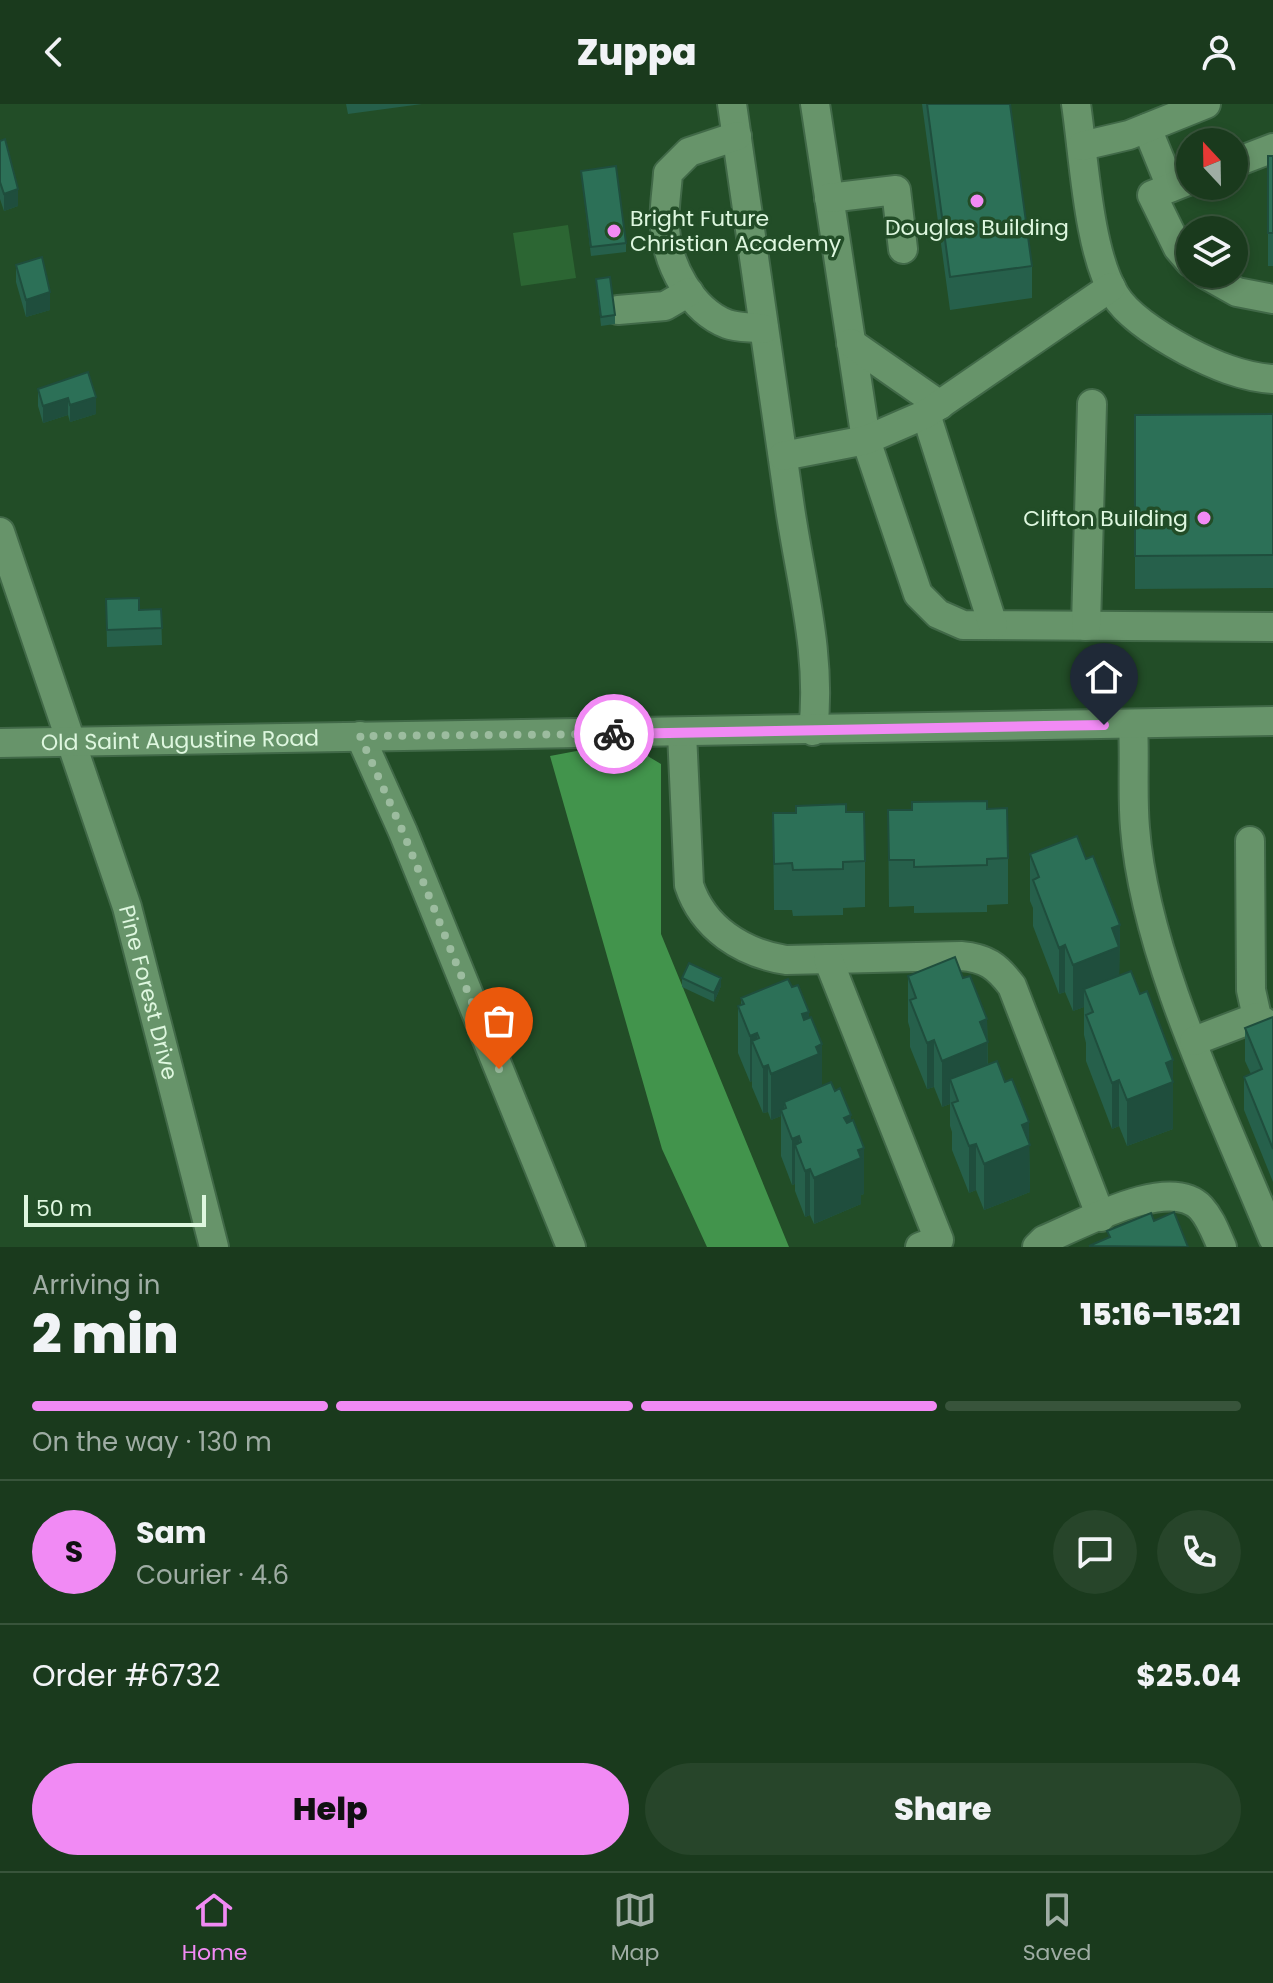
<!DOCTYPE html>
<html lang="en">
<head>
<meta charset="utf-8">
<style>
	body { margin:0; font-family:Poppins,sans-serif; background:#27452a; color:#f1f3f6; height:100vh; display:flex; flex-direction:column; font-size:30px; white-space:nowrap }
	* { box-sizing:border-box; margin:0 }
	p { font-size:26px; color:#9fada4 }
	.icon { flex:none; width:44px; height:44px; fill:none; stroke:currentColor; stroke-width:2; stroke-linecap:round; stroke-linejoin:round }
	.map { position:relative; height:1143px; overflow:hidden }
	.drawer { display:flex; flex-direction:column; background:#1a3a1d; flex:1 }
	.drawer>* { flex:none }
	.needle { width:52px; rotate:338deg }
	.fabs { position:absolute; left:1176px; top:24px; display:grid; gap:16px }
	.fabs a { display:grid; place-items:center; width:72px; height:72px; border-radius:50%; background:#1a3a1d; box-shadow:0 4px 12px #0003,0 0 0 2px #38543b; font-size:40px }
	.scale { position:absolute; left:24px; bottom:20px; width:182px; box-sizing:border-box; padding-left:8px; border:4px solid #def7df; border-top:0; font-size:22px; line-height:28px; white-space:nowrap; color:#def7df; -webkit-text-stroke:6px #224d27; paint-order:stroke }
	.pin { position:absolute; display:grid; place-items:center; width:68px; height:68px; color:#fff; margin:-82px -34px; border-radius:50% 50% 50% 0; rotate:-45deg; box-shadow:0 0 8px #0007 }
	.pin .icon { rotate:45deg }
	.courier { position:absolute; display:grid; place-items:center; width:80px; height:80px; margin:-40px; border:6px solid #f18af4; border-radius:50%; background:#fff; color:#222; box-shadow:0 2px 10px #0007 }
	.summary em { font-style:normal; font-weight:800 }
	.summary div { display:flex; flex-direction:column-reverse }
	.summary { display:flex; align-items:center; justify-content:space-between; height:136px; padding:0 32px }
	h1 { font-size:52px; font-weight:800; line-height:60px }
	.bar { display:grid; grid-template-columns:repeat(4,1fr); gap:12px 8px; align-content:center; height:96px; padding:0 32px }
	.bar i { height:10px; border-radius:6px; background:#38543b }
	.bar .current { background:#f18af4 }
	.bar p { grid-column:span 4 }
	.line { display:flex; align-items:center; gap:20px; padding:0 32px; border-top:2px solid #38543b }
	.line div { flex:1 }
	.round { display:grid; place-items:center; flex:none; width:84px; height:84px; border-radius:42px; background:#27452a }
	.primary-button { display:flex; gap:16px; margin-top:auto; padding:16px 32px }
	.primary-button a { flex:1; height:92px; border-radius:48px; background:#f18af4; color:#111; font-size:32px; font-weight:800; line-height:92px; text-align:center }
	.primary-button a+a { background:#27452a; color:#f1f3f6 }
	header { display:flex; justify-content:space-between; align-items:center; height:104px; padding:0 32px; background:#1a3a1d; font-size:36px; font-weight:800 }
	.tab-bar { display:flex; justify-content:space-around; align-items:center; height:112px; border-top:2px solid #38543b; background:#1a3a1d; font-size:22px; color:#9fada4 }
	.tab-bar a { display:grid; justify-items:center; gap:4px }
	.tab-bar .current { color:#f18af4 }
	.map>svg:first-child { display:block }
	.green { fill:#2c6633 }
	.forest { fill:#42944c }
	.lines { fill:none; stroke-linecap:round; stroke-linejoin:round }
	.minor-casing { stroke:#416948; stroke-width:32 }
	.minor { stroke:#67946a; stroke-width:28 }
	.wall { fill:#26604b }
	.shaded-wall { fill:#1f4e3d }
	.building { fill:#2c7057; stroke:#1f4e3d; stroke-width:2 }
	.done { stroke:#9cbc9f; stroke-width:8; stroke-dasharray:0 14.4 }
	.route { stroke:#f18af4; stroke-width:10 }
	.poi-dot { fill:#f18af4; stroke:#224d27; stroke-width:3 }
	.labels { text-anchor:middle; stroke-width:7; stroke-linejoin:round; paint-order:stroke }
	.poi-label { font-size:22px; fill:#def7df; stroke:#224d27; text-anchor:start }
	.street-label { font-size:22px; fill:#def7df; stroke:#224d27 }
</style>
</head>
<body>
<header><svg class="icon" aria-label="back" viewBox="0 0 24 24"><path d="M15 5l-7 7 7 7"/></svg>Zuppa<svg class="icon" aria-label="person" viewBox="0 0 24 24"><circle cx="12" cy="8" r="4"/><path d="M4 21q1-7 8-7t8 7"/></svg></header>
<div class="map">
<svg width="1273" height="1143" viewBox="0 0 1273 1143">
	<rect width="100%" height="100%" fill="#224d27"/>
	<path class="green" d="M568 121 576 174 521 182 513 129Z"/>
	<path class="forest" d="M624 638 661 660V830L789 1143H707L662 1045 550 652Z"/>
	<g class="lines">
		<defs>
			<g id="minor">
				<path d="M732 0C751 135 771 269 790 404 801 479 822 551 813 627"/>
				<path d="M815 0 866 336 918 490 938 510 963 521 1273 523"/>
				<path d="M1076 0C1084 53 1088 147 1115 191 1129 214 1163 234 1187 247 1214 261 1242 273 1273 275"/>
				<path d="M1147 24 1171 83"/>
				<path d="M737 32 689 48 668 69C667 87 663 107 665 125 668 161 691 206 727 220 738 224 753 223 764 225"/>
				<path d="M1082 42 1129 31 1206 0"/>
				<path d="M1234 59 1273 44"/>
				<path d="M1190 76 1152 91 1178 144 1190 158"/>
				<path d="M829 94 896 86 903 145"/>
				<path d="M1205 170 1237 188 1273 195"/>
				<path d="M618 206 665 202 689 188"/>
				<path d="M851 239 940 301"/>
				<path d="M926 310 993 521"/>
				<path d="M783 352 866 336 926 310 1111 183"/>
				<path id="s1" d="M0 428 127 803 214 1143"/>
				<path d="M1086 522 1092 300"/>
				<path d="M1133 620C1135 655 1132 690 1135 724 1145 854 1224 1013 1273 1134"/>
				<path d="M682 629 689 781C703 824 742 849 786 856L961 852C986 854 997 862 1012 882L1101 1113"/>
				<path d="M360 632 403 728 571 1143"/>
				<path id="s2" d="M0 639 1273 617"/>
				<path d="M1250 737 1251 886 1257 913 1273 924"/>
				<path d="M828 855 939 1136 920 1143"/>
				<path d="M1194 937 1257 913"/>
				<path d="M1037 1143 1044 1136C1081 1121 1169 1070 1201 1104 1211 1115 1216 1130 1222 1143"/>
			</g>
		</defs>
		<use href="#minor" class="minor-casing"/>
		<use href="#minor" class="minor"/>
	</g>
	<path class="wall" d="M346 0H422L348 10Z
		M922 0H1010L1032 162V194L950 206Z
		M0 37 18 102 4 107 0 95Z
		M1268 52H1273V162H1268Z
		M581 67 626 139V148L591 152Z
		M16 161 50 206 26 213 16 178Z
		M596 175 615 211V220L601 222Z
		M88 268 96 310 70 318 68 311 43 319 38 302V285Z
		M1273 310V484L1135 485V311Z
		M106 495 139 506 161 505 162 541 107 543Z
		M987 705 1008 754V800L987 801V808L914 809V802L889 803 888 706Z
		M846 708 865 757V803L843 804V811L793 812 792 806H774L773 709Z
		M1030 750 1086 755 1120 821 1119 872 1140 890 1173 956V1025L1127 1042 1119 1022 1112 1025 1086 957V939L1084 931V903L1073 907 1065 888 1059 890 1033 822V804L1030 797Z
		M908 872 963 874 987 915 988 960 1029 1040 1030 1088 984 1106 976 1086 969 1089 952 1046V1028L950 1022V1000L942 1003 934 983 927 985 910 943V925L908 918Z
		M682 874 721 882 714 898 682 883Z
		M741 894 809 914 822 982 835 987 851 1017 864 1090 861 1091V1100L814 1120 810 1111 805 1113 795 1087V1080L792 1081 781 1052V1012L771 1016 768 1008 763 1009 752 983V977L750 978 738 949V902L741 901Z
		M1273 913V1078L1244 1006V973L1251 970 1245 957V924Z"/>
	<path class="shaded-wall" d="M18 85V102L4 107V90Z
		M50 188V206L26 213V196Z
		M96 293V310L70 318V301Z
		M68 294V311L43 319V302Z
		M1120 821 1119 889 1084 885V903L1073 907V861L1112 824Z
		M1065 841V888L1059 890V844Z
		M721 874V882L714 898V889Z
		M809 908V954L802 910Z
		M987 915 988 984 950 975V1000L942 1003V957L980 918Z
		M757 929V948L752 937V977L750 978V932Z
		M934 936V983L927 985V939Z
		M822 940V986L786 1004 784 998V1011L781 1006V1012L771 1016V970Z
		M1173 956V1025L1127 1042V996L1166 959Z
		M768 961V1008L763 1009V963Z
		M1119 976V1022L1112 1025V979Z
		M851 1011V1058L844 1014Z
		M1029 1018 1030 1088 984 1106V1060L1022 1021Z
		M799 1032V1051L795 1041V1080L792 1081V1035Z
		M976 1040V1086L969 1089V1042Z
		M864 1044V1090L861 1091V1100L814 1120V1074Z
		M810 1065V1111L805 1113V1067Z"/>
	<path class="building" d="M927 0H1010L1032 162 950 173Z
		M5 35 18 85 4 90 0 78V37Z
		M1268 52H1273V129H1268Z
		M616 62 626 139 591 143 581 67Z
		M42 153 50 188 26 196 16 161Z
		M610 173 615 211 601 213 596 175Z
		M88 268 96 293 70 301 68 294 43 302 38 285Z
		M1273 310V451L1135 452V311Z
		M139 494V506L161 505 162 524 107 526 106 495Z
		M987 697V705L1007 704 1008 754 987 755V761L914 763V756H889L888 706H912V698Z
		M846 700V708H864L865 757 843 758V765L793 766 792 759 774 760 773 709H796V702Z
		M1077 732 1086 755 1093 752 1120 821 1112 824 1119 843 1073 861 1065 841 1059 844 1033 776 1039 773 1030 750Z
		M955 853 963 874 970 872 987 915 980 918 988 938 942 957 934 936 927 939 910 896 916 894 908 872Z
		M689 859 721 874 714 889 682 874Z
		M1131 867 1140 890 1147 887 1173 956 1166 959 1173 978 1127 996 1119 976 1112 979 1086 911 1093 908 1084 885Z
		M788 875 792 883 798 881 809 908 802 910 804 916 811 913 822 940 816 943 819 950 771 970 768 961 763 963 752 937 759 934 757 929 750 932 738 902 744 900 741 894Z
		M1273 913V1045L1244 973 1262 965 1245 924Z
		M997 957 1005 978 1012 975 1029 1018 1022 1021 1030 1041 984 1060 976 1040 969 1042 952 999 958 997 950 975Z
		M831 978 835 987 840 984 851 1011 844 1014 847 1019 853 1016 864 1044 858 1046 861 1054 814 1074 810 1065 805 1067 795 1041 801 1038 799 1032 792 1035 781 1006 786 1004 784 998Z
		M1174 1108 1188 1143 1089 1142 1110 1133 1107 1127 1151 1109 1154 1117Z"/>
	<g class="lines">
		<path class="done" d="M499 965 403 728 360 632 614 630"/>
		<path class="route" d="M614 630 1104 621"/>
	</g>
	<g class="poi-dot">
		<circle cx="977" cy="97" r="8"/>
		<circle cx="614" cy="127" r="8"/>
		<circle cx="1204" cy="414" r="8"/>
	</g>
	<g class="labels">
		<g class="poi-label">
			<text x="630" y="122">Bright Future<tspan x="630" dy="25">Christian Academy</tspan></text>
			<text x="977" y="131" text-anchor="middle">Douglas Building</text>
			<text x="1188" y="422" text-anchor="end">Clifton Building</text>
		</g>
		<g class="street-label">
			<text dy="8" stroke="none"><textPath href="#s2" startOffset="180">Old Saint Augustine Road</textPath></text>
			<text dy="8" stroke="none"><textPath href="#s1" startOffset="484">Pine Forest Drive</textPath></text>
		</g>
	</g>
</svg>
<div class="fabs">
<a><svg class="needle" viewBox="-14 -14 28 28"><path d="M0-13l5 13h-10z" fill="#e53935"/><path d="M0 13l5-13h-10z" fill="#9fada4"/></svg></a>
<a><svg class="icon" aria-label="layers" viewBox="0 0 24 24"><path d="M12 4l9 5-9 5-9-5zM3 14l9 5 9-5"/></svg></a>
</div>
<div class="scale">50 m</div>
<div class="pin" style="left:499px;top:965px;background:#ea580c"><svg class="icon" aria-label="bag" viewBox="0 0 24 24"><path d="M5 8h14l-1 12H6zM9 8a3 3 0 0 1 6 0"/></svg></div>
<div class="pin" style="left:1104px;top:621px;background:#1f2937"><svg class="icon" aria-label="home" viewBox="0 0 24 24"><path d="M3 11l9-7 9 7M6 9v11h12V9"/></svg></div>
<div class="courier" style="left:614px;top:630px"><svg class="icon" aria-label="bike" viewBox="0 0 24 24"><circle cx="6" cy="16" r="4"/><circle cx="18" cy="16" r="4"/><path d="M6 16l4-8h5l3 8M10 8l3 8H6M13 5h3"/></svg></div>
</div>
<section class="drawer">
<div class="summary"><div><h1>2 min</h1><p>Arriving in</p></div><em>15:16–15:21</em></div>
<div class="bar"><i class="current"></i><i class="current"></i><i class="current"></i><i></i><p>On the way · 130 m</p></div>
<div class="line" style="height:144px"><b class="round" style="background:#f18af4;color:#111">S</b><div><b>Sam</b><p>Courier · 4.6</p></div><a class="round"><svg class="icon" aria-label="chat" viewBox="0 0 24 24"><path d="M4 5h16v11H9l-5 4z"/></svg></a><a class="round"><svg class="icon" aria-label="phone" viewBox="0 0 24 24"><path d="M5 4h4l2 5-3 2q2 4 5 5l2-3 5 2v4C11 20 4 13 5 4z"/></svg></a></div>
<div class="line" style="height:104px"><div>Order #6732</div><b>$25.04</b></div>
<div class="primary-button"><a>Help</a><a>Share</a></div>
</section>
<nav class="tab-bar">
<a class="current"><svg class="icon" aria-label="home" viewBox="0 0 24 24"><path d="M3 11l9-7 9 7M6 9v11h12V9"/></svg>Home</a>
<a><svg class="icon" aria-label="map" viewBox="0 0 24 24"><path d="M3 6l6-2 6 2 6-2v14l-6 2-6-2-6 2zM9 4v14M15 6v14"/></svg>Map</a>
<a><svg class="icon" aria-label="saved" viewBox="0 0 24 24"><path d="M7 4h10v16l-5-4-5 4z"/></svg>Saved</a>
</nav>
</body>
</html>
